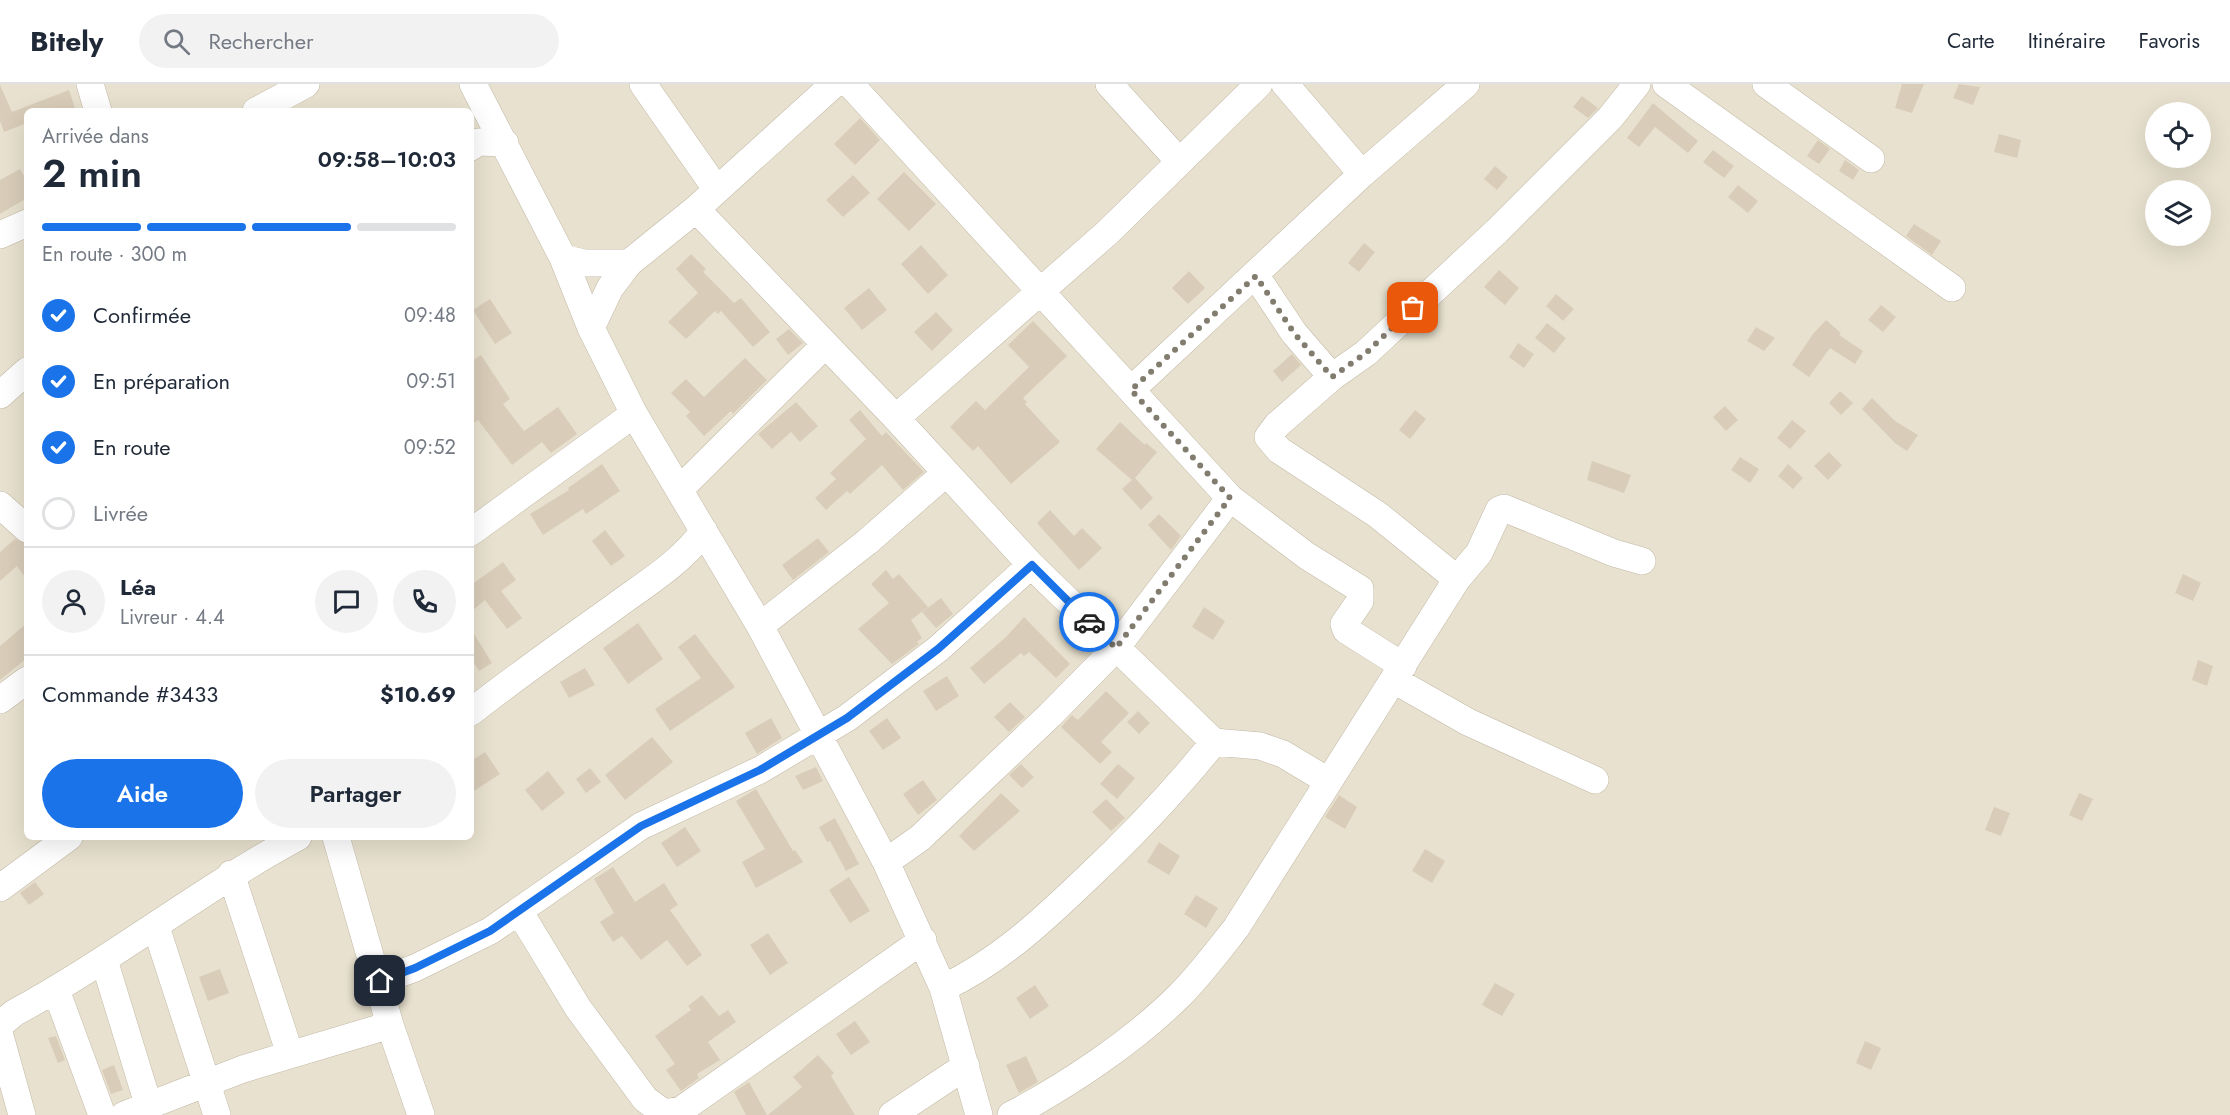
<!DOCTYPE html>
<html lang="fr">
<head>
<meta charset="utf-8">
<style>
	body { margin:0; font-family:Jost,sans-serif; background:#f2f2f3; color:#1f2937; height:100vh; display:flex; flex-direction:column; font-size:22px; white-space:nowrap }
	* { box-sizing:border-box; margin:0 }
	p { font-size:20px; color:#747a83 }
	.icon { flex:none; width:33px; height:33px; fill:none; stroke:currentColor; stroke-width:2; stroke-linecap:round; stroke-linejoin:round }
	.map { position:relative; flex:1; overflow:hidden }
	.sheet { position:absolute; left:24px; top:24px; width:450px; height:732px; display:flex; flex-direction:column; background:#fff; border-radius:9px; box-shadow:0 6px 24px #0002 }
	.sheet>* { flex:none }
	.controls { position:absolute; left:2145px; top:18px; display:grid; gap:12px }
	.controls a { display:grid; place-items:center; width:66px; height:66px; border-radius:50%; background:#fff; box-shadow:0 6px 24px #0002; font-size:30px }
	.pin { position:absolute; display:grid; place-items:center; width:51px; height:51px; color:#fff; margin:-26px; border-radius:12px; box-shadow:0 3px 9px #0006 }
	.courier { position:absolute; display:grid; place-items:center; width:60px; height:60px; margin:-30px; border:4px solid #1a73e8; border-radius:50%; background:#fff; color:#222; box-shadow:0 2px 8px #0007 }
	.summary em { font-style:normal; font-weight:600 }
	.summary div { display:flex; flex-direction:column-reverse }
	.summary { display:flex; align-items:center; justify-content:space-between; height:102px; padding:0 18px }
	h1 { font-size:39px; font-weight:600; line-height:45px }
	.bar { display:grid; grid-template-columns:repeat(4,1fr); gap:9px 6px; align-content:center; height:72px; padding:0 18px }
	.bar i { height:8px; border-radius:4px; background:#e0e1e3 }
	.bar .current { background:#1a73e8 }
	.bar p { grid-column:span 4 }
	.line { display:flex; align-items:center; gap:15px; padding:0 18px; border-top:2px solid #e0e1e3 }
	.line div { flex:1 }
	.round { display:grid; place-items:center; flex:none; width:63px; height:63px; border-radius:32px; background:#f2f2f3 }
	ol { padding:0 18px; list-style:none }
	li { display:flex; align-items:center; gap:18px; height:66px }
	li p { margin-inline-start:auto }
	li .icon { padding:6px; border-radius:50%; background:#1a73e8; color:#fff; stroke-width:4 }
	li:last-child { color:#747a83 }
	li i { width:33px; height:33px; border:3px solid #e0e1e3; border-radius:50% }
	.action { display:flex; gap:12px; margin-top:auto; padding:12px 18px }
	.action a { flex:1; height:69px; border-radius:36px; background:#1a73e8; color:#fff; font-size:24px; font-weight:600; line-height:69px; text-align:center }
	.action a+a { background:#f2f2f3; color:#1f2937 }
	header { display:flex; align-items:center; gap:36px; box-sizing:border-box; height:84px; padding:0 30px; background:#fff; border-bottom:2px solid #e0e1e3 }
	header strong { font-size:28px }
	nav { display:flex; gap:33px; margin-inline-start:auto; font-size:21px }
	.search { width:420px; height:54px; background:#f2f2f3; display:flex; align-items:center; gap:15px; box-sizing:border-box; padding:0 21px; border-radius:33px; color:#747a83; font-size:22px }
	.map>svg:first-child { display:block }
	.residential { fill:#e8e1cf; fill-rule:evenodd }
	.building { fill:#d9cdb9 }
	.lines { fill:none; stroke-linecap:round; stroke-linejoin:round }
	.minor-casing { stroke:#c2b9a6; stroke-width:28 }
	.minor { stroke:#fff; stroke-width:27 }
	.done { stroke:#827c6f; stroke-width:6; stroke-dasharray:0 10.8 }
	.route { stroke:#1a73e8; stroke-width:8 }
</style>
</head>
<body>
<header>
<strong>Bitely</strong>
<div class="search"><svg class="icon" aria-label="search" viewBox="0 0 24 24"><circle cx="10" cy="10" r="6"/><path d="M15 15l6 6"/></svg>Rechercher</div>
<nav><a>Carte</a><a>Itinéraire</a><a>Favoris</a></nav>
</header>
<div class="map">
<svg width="2230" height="1031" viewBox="0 0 2230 1031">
	<rect width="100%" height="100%" fill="#f3eee1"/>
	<path class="residential" d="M0 0H2230V1031H0ZM27 27H471V753H27ZM2156 28H2200V74H2156ZM2156 106H2200V152H2156Z"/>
	<path class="building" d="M1902 0H1924L1912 29 1895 24Z
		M1959 0 1980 3 1973 21 1953 14Z
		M0 1 12 28 69 6 75 24 66 27H27V39L4 48 0 37Z
		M1582 12 1598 24 1588 34 1573 23Z
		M1653 19 1698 57 1688 69 1655 43 1639 63 1627 54Z
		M860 34 880 56 855 81 834 60Z
		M1999 50 2021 56 2017 74 1994 68Z
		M1818 56 1830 65 1819 80 1807 72Z
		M1713 66 1734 82 1724 94 1703 78Z
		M1845 76 1859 86 1853 96 1839 87Z
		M1495 82 1508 93 1497 106 1484 95Z
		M20 85 27 97V114L0 130V96Z
		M904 88 936 120 909 147 877 115Z
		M853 91 870 109 843 133 826 116Z
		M1738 101 1758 117 1748 129 1728 113Z
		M1914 140 1941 157 1932 171 1906 152Z
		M1364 159 1375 168 1359 188 1348 179Z
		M921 161 948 191 928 210 901 180Z
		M691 170 706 185 703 188 734 219 741 214 770 248 753 263 721 227 718 230 715 227 686 255 668 238 698 209 676 185Z
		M1499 186 1519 204 1505 221 1484 203Z
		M1189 187 1205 204 1188 220 1172 204Z
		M869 204 887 226 862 246 844 224Z
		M1556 210 1574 225 1563 237 1546 222Z
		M490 215 512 249 495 260 473 226Z
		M1881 221 1896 233 1883 248 1868 236Z
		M936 228 953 246 932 267 914 248Z
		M1826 236 1841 249 1839 251 1863 267 1855 280 1830 264 1809 293 1792 281 1813 250Z
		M1033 237 1067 272 1023 314 1027 318 1025 320 1060 358 1011 400 978 362 973 367 950 343 976 317 985 326 1029 283 1008 261Z
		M1547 239 1566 254 1554 269 1535 254Z
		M1756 243 1775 254 1764 267 1747 257Z
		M789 245 803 259 788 271 776 255Z
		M1518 259 1534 270 1524 284 1509 273Z
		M1292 270 1301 281 1282 298 1273 287Z
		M481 271 510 315 503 320 524 347 558 323 577 350 551 369 542 358 512 381 478 336 471 341V278Z
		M745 274 767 296 733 330 731 327 704 352 686 332 690 328 671 309 686 295 704 313Z
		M1840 307 1853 319 1841 331 1829 319Z
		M1872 314 1895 337 1918 351 1907 367 1895 359 1862 325Z
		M796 318 818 342 800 358 791 348 772 365 758 350Z
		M1725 322 1738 336 1726 347 1713 333Z
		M860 326 882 352 886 348 924 388 903 406 882 381 850 410 847 407 826 426 815 414 836 395 830 389 866 355 849 336Z
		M1415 326 1426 335 1410 355 1399 346Z
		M1792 336 1806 347 1790 365 1777 354Z
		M1120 338 1145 361 1146 359 1157 368 1135 394 1153 414 1141 426 1122 405 1132 396 1096 365Z
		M1829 368 1842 381 1828 396 1814 382Z
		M1740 373 1759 385 1750 399 1731 386Z
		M1592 377 1631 391 1624 409 1587 396Z
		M602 380 620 407 586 430 583 425 543 451 530 430 569 406 568 404Z
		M1788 380 1803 394 1793 405 1778 392Z
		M1050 426 1074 452 1082 444 1102 464 1079 486 1037 439Z
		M1159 430 1181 452 1171 466 1148 441Z
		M605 446 625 472 611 482 592 457Z
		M818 454 829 468 793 496 782 481Z
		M15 455 27 460V496L17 482 0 497V468Z
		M503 478 516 496 501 507 522 534 507 545 485 516 471 528V501Z
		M886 486 893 495 899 490 928 523 911 536 922 554 917 558 919 560 892 580 858 545 889 519 871 500Z
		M2183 490 2201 499 2193 517 2175 509Z
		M941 514 953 530 936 544 922 528Z
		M1204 523 1225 537 1213 556 1192 543Z
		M1024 533 1070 580 1056 594 1029 568 1024 572 1021 569 984 600 970 584 1006 553Z
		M27 539V574L0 596V562Z
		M638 539 663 575 628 600 603 564Z
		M471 545 492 579 479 587 471 574Z
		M695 550 735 603 670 647 655 625 701 594 678 563Z
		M2198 576 2213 582 2207 602 2192 596Z
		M585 584 595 601 569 614 560 598Z
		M947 592 959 612 936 627 923 607Z
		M1106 607 1129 629 1101 658 1112 668 1100 680 1061 643 1072 631 1078 636Z
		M1010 618 1025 633 1009 648 994 633Z
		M1138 627 1150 639 1139 650 1127 638Z
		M771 634 782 654 757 670 745 649Z
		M887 634 901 654 883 666 869 647Z
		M652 653 673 678 625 716 605 691Z
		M485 668 500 690 471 709V677Z
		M1021 680 1034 693 1022 704 1009 691Z
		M1118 680 1135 694 1117 715 1100 700Z
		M816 683 823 697 803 706 795 692Z
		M590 684 601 698 586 709 576 695Z
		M548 687 565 709 542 727 525 706Z
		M923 696 937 716 918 731 903 710Z
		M756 705 793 767 795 766 803 778 756 804 742 778 765 765 736 717Z
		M1001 709 1020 727 974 767 959 752Z
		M2079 709 2093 715 2082 737 2069 731Z
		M1339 711 1357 723 1345 745 1325 733Z
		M1106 715 1125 734 1111 747 1092 728Z
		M1994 723 2010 729 2001 752 1985 746Z
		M835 734 859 780 846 787 830 757 827 758 819 743Z
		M685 743 701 767 677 783 661 759Z
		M1159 758 1180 772 1169 791 1147 778Z
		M1425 765 1445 777 1432 799 1412 787Z
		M613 783 635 818 664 799 678 821 670 826 702 871 687 882 667 856 641 876 622 852 613 858 600 838 614 829 594 795Z
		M849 793 870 827 850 839 829 806Z
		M35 798 44 810 29 821 20 809Z
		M1196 811 1218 824 1206 844 1184 830Z
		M768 849 788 879 770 891 750 861Z
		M220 885 229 909 208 917 199 893Z
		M1495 899 1515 910 1502 932 1482 921Z
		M1035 901 1049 922 1030 935 1016 914Z
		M702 911 719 932 728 926 736 938 708 958 720 976 697 990 699 994 681 1007 666 986 675 980 655 952 691 926 688 922Z
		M855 937 870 958 851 971 836 950Z
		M56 952 65 976 58 979 48 954Z
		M1865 957 1881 964 1871 986 1856 979Z
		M818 971 834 989 831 992 855 1031H768L802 1003 793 993Z
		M1026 972 1038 998 1019 1009 1006 981Z
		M114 981 123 1006 111 1010 102 986Z
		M749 998 767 1031H746L734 1008Z"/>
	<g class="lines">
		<defs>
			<path id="minor" d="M90 0 98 27
				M473 0 563 174 591 244 634 330 760 542 886 778 943 904 979 1031
				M643 0 717 106
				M850 0 1230 414 1307 472 1360 505V517L1344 540 1346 546 1403 582
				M1109 0 1179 77
				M1285 0 1362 90
				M1666 0 1952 204
				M1766 0 1871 75
				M256 27 306 0
				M471 63 478 58 505 59
				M696 125 896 334 1031 481 1214 658 1260 662 1283 670 1328 697
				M0 151 27 139
				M563 174 584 179H629
				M1256 192 1294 249 1332 293
				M591 244 610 204 629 179 696 125 834 0
				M1131 306 1362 90 1466 0
				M0 311 27 287
				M896 334 1107 149 1259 0
				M680 405 825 261
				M0 421 27 445
				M471 448 634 330
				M1457 495 1378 431 1279 366 1268 353 1277 341 1332 293 1366 269 1497 147 1610 34 1637 0
				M760 542 867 458 946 389
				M1394 596 1468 638 1595 696
				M0 616 27 596
				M471 628C517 592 565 558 613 524 645 500 680 480 704 447
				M336 753 390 941 421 1031
				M886 778 920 754 1050 631 1116 564 1230 414
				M231 790 290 970
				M0 804 69 753
				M519 827 578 924 645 1015 664 1029 681 1026 923 856
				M156 843 217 1031
				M104 876 149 1023
				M379 897 415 884 490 847 641 742 760 686 847 634 938 565 1031 481
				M943 904C998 878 1040 839 1084 797 1131 753 1174 708 1214 658
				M56 906 102 1031
				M0 941 14 929C112 876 200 806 298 753
				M0 952 22 1031
				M124 1031 243 985 390 941
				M892 1031 966 982
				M1011 1031C1068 1001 1134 957 1180 911 1200 891 1218 867 1236 844L1457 495 1479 469 1499 426 1504 424 1614 469 1642 477"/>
		</defs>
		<use href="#minor" class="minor-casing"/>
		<use href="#minor" class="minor"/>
	</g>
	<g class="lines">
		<path class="done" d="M1089 538 1116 564 1230 414 1131 306 1256 192 1294 249 1332 293 1366 269 1413 224"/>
		<path class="route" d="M380 897 415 884 490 847 641 742 760 686 847 634 938 565 1032 481 1089 538"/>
	</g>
</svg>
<div class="controls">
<a><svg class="icon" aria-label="locate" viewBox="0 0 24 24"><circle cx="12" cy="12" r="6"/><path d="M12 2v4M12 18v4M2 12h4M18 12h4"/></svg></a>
<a><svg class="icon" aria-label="layers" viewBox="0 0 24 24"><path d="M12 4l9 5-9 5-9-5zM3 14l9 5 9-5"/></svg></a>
</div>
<div class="pin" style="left:1413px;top:224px;background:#ea580c"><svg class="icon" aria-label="bag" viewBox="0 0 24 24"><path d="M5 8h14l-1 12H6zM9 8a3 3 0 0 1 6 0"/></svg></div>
<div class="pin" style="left:380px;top:897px;background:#1f2937"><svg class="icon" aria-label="home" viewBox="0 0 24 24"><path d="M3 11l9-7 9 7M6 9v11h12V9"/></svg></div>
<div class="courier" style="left:1089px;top:538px"><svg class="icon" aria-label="car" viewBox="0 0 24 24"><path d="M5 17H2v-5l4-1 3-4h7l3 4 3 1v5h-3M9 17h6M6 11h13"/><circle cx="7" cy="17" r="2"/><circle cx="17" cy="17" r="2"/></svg></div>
<section class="sheet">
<div class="summary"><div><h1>2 min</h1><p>Arrivée dans</p></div><em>09:58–10:03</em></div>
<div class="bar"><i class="current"></i><i class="current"></i><i class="current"></i><i></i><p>En route · 300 m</p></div>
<ol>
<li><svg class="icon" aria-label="check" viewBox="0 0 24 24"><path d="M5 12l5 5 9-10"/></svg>Confirmée<p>09:48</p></li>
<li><svg class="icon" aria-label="check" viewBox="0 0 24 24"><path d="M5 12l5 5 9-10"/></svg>En préparation<p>09:51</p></li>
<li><svg class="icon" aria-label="check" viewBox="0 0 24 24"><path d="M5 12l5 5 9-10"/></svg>En route<p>09:52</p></li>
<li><i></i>Livrée</li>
</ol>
<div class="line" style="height:108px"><a class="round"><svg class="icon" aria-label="person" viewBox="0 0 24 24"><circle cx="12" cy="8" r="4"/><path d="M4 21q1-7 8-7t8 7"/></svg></a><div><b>Léa</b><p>Livreur · 4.4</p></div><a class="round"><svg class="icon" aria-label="chat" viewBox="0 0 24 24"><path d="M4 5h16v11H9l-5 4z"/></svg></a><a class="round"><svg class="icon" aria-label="phone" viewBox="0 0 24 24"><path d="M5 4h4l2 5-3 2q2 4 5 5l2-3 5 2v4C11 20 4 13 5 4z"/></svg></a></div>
<div class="line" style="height:78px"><div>Commande #3433</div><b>$10.69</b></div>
<div class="action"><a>Aide</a><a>Partager</a></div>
</section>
</div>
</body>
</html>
